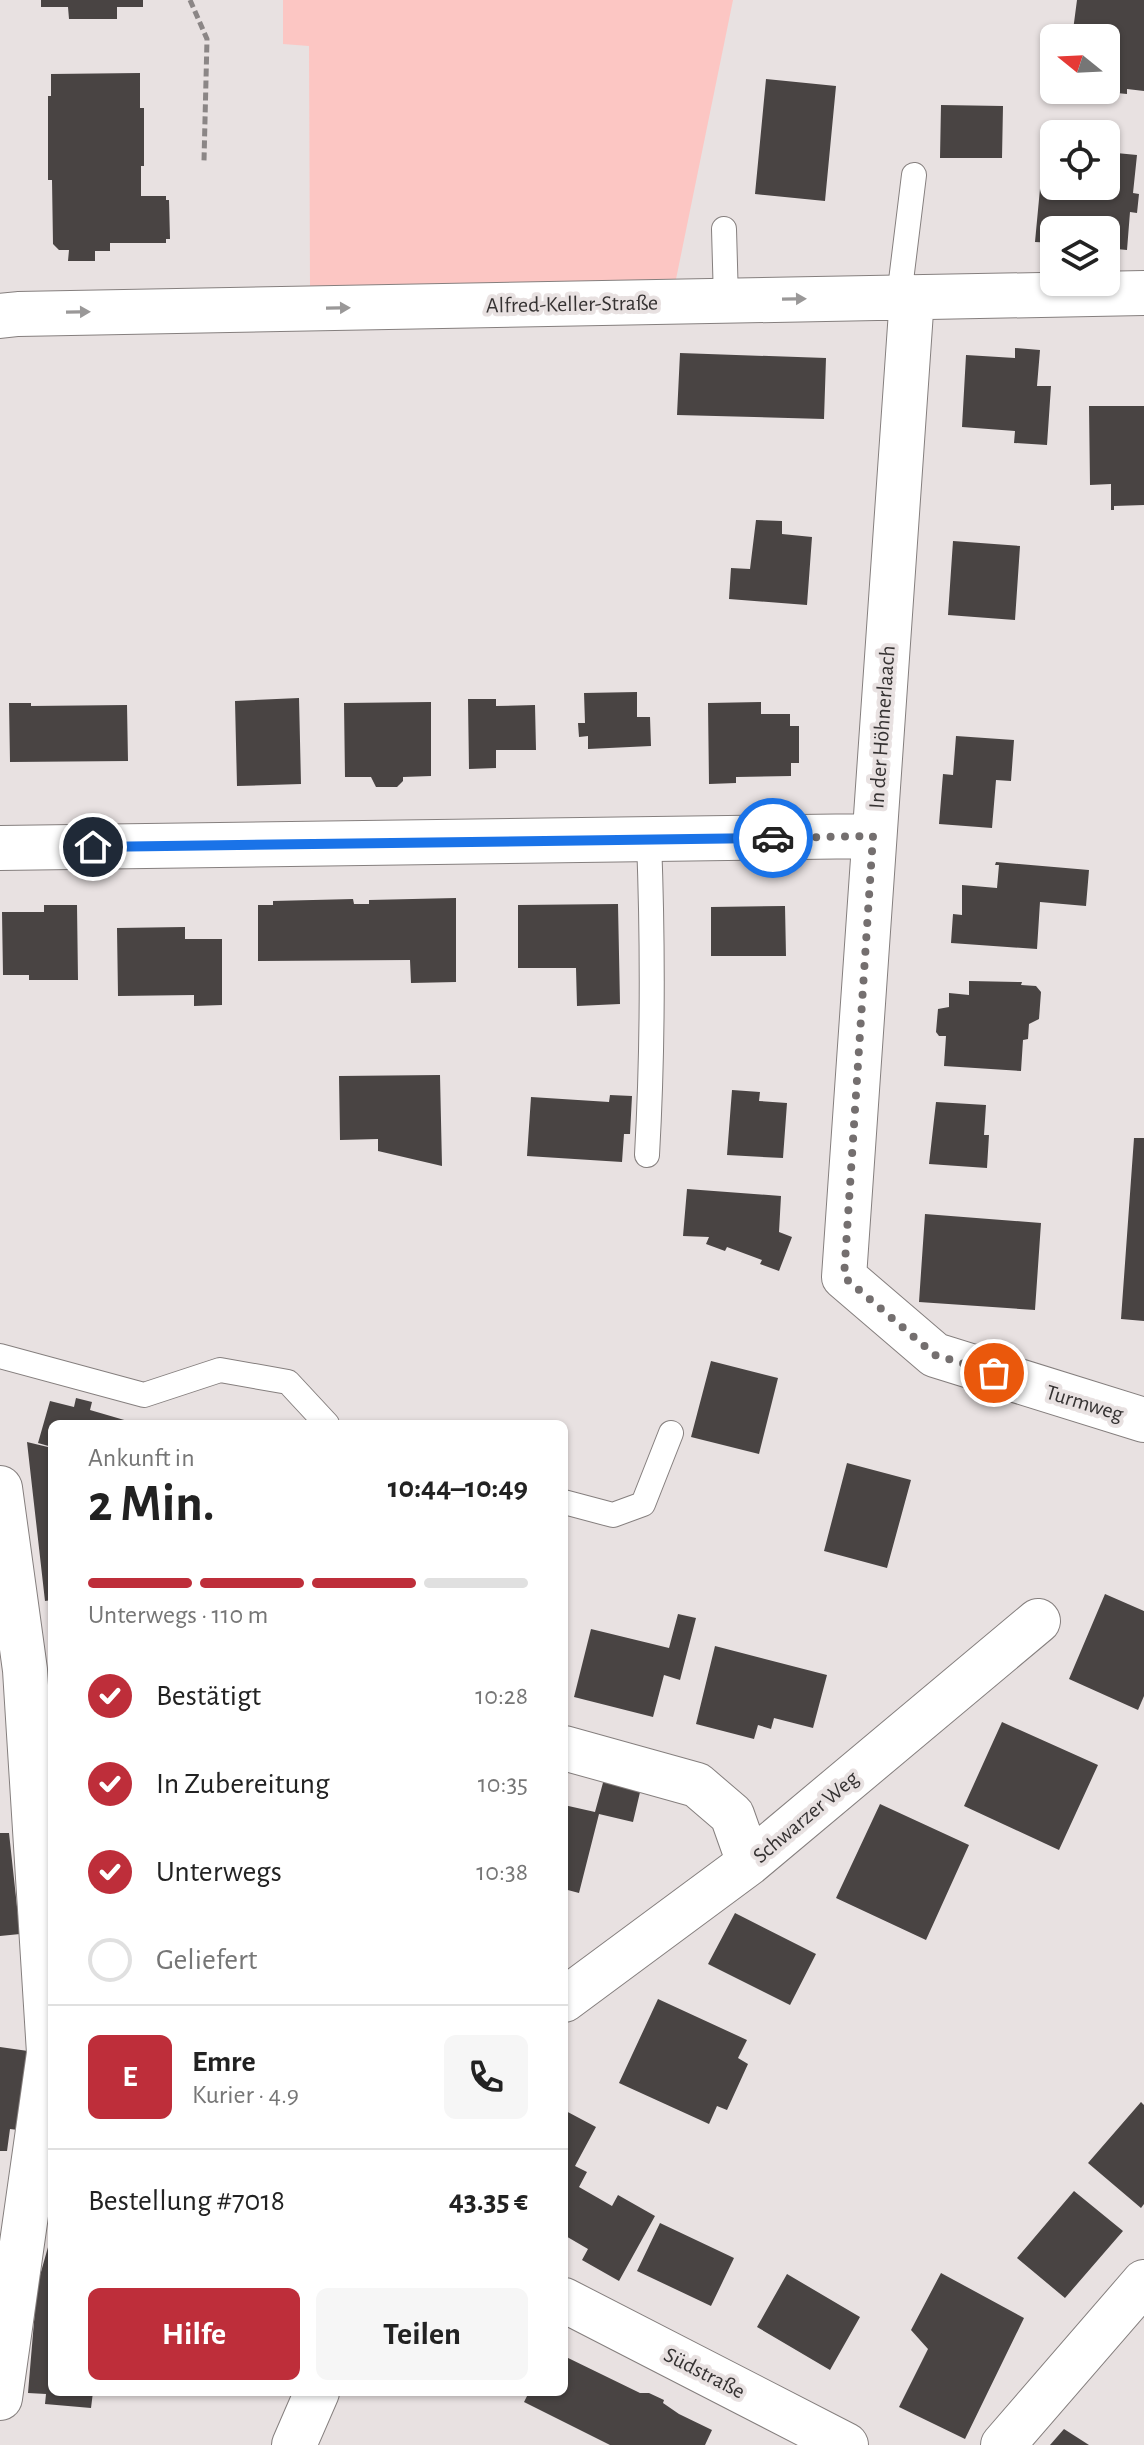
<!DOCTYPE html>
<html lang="de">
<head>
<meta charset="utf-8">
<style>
	body { margin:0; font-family:"Alegreya Sans",sans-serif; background:#f6f6f6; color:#222; height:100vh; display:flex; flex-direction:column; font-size:30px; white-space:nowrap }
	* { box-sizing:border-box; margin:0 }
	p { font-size:26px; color:#767676 }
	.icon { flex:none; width:44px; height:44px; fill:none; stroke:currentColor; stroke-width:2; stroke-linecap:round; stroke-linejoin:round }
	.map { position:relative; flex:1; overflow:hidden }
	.sheet { position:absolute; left:48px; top:1420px; width:520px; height:976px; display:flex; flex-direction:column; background:#fff; border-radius:12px; box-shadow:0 2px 6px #0004 }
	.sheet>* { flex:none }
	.needle { width:52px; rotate:288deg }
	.buttons { position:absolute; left:1040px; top:24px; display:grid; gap:16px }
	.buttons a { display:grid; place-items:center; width:80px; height:80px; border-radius:12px; background:#fff; box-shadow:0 2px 6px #0004; font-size:40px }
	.pin { position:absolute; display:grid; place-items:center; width:68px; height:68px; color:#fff; margin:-34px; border:4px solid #fff; border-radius:50%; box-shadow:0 2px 8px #0007 }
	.courier { position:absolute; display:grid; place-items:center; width:80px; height:80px; margin:-40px; border:6px solid #1a73e8; border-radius:50%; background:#fff; color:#222; box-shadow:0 2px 10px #0007 }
	.head em { font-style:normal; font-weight:700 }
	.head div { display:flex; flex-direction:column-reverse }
	.head { display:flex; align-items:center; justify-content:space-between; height:136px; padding:0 40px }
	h1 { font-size:52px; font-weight:700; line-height:60px }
	.bar { display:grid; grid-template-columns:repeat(4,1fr); gap:12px 8px; align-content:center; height:96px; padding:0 40px }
	.bar i { height:10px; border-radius:6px; background:#e0e0e0 }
	.bar .current { background:#be2e3a }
	.bar p { grid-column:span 4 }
	.line { display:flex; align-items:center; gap:20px; padding:0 40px; border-top:2px solid #e0e0e0 }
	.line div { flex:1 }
	.round { display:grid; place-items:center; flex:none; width:84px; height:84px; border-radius:12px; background:#f6f6f6 }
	ol { padding:0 40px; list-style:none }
	li { display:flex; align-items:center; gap:24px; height:88px }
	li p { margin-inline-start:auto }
	li .icon { padding:8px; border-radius:50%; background:#be2e3a; color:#fff; stroke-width:4 }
	li:last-child { color:#767676 }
	li i { width:44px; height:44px; border:4px solid #e0e0e0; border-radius:50% }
	.button { display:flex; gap:16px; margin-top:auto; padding:16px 40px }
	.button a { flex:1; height:92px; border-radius:12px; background:#be2e3a; color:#fff; font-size:32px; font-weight:700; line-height:92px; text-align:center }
	.button a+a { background:#f6f6f6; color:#222 }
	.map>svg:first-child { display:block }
	.green { fill:#fcc6c3 }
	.building { fill:#494443 }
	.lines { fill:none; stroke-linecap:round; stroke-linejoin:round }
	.lane-casing { stroke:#857f7e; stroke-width:26 }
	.street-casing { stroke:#857f7e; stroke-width:46 }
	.path { stroke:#8b8686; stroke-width:5; stroke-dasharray:8 4; stroke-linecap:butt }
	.lane { stroke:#fff; stroke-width:24 }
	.street { stroke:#fff; stroke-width:44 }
	.oneway { fill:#9a9898 }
	.done { stroke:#746f6f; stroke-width:8; stroke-dasharray:0 14.4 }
	.route { stroke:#1a73e8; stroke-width:10 }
	.labels { text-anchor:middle; stroke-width:8; stroke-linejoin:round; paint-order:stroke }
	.street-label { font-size:22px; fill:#353232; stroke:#e8e1e1 }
</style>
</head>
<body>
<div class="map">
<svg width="1144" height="2445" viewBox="0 0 1144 2445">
	<rect width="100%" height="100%" fill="#e8e1e1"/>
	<path class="green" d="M283 0H733L674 289 310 288 309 46 283 44Z"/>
	<path class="building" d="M41 0H143V7H117V19H69L68 7H41Z
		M1077 0H1144V91L1127 89V94L1106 92V38H1072Z
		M140 73V108H144V166H141V196H166V200H169L170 239H166V243H110V251H95V261H68L69 250H59L53 244 52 180H48V96H51V74Z
		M766 79 836 86 825 201 755 194Z
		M941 105 1003 106 1002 158H940Z
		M1044 146 1054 147V186H1106V152L1137 155 1133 193 1139 194 1137 213 1130 212 1127 250 1106 248V230H1054V243L1035 242Z
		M1015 348 1040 350 1037 386H1051L1047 445 1014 443 1015 431 962 427 966 355 1015 358Z
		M680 353 826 358 824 419 677 415Z
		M1089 406H1144V505L1114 506V510H1111V484L1090 485Z
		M756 520 782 521V534L812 537 807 605 729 599 731 568 750 569Z
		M953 541 1020 546 1015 620 948 615Z
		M637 692V717H650L651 746 588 749V736L579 737 578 723H585L584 693Z
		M299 698 301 784 237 786 235 701Z
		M468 699H496V706L535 705 536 750H496V768L469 769Z
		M431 702V776L403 777V781L397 787H376L371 777H345L344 703Z
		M761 702V714H790V726H799V763H791V776L736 777V783L709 784 708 703Z
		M9 703H31V706L127 705 128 761 10 762Z
		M956 736 1014 740 1011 781 996 780 992 828 939 824 943 774 953 775Z
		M996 862 1089 870 1086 906 1040 902 1037 949 951 943 953 914 962 915V885L997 888 999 865H995Z
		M456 898V982L411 983 410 960 258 961V905H273V901L353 899 354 904H369V900Z
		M618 904 620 1004 577 1006 576 968H518V905Z
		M44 905H77L78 980H29V975H3L2 912H44Z
		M785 906 786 956H711V907Z
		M185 927V939H222V1005L194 1006V995L118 996 117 928Z
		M969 981 1022 982 1021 985 1036 986 1041 992 1039 1019 1029 1024 1028 1039 1023 1040 1021 1071 944 1066 946 1036H939L936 1032 938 1009 949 1007V993L969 995Z
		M440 1075 442 1166 378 1151V1139L340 1140 339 1076Z
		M732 1090 760 1092 759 1101 787 1103 783 1158 727 1155Z
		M610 1095 632 1096 630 1134H624L622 1162 527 1156 531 1097 609 1102Z
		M936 1102 986 1105 984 1135H989L987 1168 929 1164Z
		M1134 1138H1144V1321L1121 1319Z
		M687 1189 781 1196 779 1232 792 1237 779 1271 760 1264 762 1260 727 1247 725 1251 706 1244 709 1237 683 1236Z
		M925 1214 1041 1223 1035 1310 919 1302Z
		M711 1361 778 1378 759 1454 691 1437Z
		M76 1398 92 1402 90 1410 138 1424H52V1447L38 1443 50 1401 74 1407Z
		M27 1442 52 1448V1600L45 1601Z
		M847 1463 911 1480 887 1568 824 1551Z
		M1105 1594 1144 1611V1696L1138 1710 1069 1679Z
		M678 1614 696 1618 680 1680 664 1675 653 1717 574 1697 591 1629 669 1648Z
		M715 1646 827 1675 813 1728 774 1718 771 1729 758 1725 754 1739 696 1724Z
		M1002 1722 1098 1765 1059 1850 964 1806Z
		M604 1779 641 1788 633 1822 599 1814 579 1893 564 1889V1805L595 1812Z
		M880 1804 969 1845 926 1940 836 1898Z
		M0 1833H9L20 1934 0 1936Z
		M735 1913 816 1954 790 2005 708 1964Z
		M658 1999 747 2040 738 2058 748 2064 727 2110 717 2106 709 2124 619 2083Z
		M0 2047 28 2051 18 2130 10 2129 7 2151H0Z
		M1141 2102 1144 2105V2204L1141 2208 1088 2163Z
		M564 2110 596 2127 575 2166 587 2172 579 2187 612 2206 618 2195 655 2216 619 2281 582 2260 588 2249 564 2235Z
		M1074 2191 1123 2231 1065 2298 1017 2258Z
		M660 2223 734 2258 711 2306 637 2271Z
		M52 2233V2392H93L91 2408 45 2404 46 2394 28 2393 37 2286Z
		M941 2273 1024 2318 965 2439 899 2407 928 2349 911 2330Z
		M787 2274 860 2317 830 2370 757 2327Z
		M564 2356 640 2393H649L664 2400 663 2403 679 2414 712 2430 705 2445H610L524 2402 529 2392H564Z
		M1064 2429 1089 2445H1050Z"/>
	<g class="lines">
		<defs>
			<path id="lane" d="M724 229 726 300
				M899 297 914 175
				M647 1155C653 1049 653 945 649 840
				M0 1356 144 1395 220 1370 288 1382 327 1424
				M564 1502 613 1515 643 1504 671 1433"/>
			<path id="street" d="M912 297 844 1277 935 1355 1144 1420
				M0 316 18 314 1144 293
				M0 848 873 836
				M0 1488 25 1670 49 2053 0 2398
				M564 1748 697 1785 732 1815 749 1863
				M564 2000 749 1863 1038 1621
				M564 2300 846 2445
				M294 2445 317 2392
				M1003 2445 1144 2282"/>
		</defs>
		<use href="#lane" class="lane-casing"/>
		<use href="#street" class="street-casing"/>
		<path class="path" d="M190 0 207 39 204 161"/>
		<use href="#lane" class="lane"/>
		<use href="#street" class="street"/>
	</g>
	<defs><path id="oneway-solid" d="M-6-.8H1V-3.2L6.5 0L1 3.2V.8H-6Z" transform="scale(2)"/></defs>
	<g class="oneway">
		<use href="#oneway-solid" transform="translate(794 299) rotate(-1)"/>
		<use href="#oneway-solid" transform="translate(338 308) rotate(-1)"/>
		<use href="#oneway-solid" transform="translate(78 312) rotate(-1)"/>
	</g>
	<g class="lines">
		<path class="done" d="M773 838 873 836 844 1277 935 1355 994 1373"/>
		<path class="route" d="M93 847 773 838"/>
	</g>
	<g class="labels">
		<g class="street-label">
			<text transform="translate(572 303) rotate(-1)" y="8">Alfred-Keller-Straße</text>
			<text transform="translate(881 727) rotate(-86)" y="8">In der Höhnerlaach</text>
			<text transform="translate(1085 1402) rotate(17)" y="8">Turmweg</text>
			<text transform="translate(805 1816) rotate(-40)" y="8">Schwarzer Weg</text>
			<text transform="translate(705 2372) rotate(27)" y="8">Südstraße</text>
		</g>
	</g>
</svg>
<div class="buttons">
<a><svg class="needle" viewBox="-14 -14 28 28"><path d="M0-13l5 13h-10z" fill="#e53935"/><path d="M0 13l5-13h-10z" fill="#767676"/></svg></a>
<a><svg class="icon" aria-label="locate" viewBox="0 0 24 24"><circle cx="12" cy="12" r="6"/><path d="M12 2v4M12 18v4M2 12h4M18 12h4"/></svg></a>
<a><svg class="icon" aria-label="layers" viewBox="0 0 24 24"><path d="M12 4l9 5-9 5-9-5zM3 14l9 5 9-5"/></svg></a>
</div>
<div class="pin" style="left:994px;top:1373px;background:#ea580c"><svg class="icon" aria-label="bag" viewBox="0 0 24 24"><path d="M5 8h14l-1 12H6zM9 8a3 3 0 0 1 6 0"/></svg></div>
<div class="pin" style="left:93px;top:847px;background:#1f2937"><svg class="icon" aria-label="home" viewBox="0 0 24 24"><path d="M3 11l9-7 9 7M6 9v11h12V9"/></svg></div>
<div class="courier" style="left:773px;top:838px"><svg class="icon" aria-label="car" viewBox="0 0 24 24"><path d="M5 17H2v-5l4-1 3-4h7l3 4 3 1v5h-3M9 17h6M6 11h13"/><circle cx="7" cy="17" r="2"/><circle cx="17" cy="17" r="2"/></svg></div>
<section class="sheet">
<div class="head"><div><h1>2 Min.</h1><p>Ankunft in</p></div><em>10:44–10:49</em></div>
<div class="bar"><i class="current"></i><i class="current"></i><i class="current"></i><i></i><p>Unterwegs · 110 m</p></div>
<ol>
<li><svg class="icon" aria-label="check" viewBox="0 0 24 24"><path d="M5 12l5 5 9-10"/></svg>Bestätigt<p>10:28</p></li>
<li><svg class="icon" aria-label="check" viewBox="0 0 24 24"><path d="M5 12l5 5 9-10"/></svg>In Zubereitung<p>10:35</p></li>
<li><svg class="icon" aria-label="check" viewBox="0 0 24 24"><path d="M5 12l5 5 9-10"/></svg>Unterwegs<p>10:38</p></li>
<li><i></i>Geliefert</li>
</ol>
<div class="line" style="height:144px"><b class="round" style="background:#be2e3a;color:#fff">E</b><div><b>Emre</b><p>Kurier · 4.9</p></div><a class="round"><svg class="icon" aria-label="phone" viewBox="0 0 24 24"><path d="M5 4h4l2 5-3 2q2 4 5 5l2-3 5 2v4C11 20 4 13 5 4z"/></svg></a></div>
<div class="line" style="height:104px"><div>Bestellung #7018</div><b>43.35 €</b></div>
<div class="button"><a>Hilfe</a><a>Teilen</a></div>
</section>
</div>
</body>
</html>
